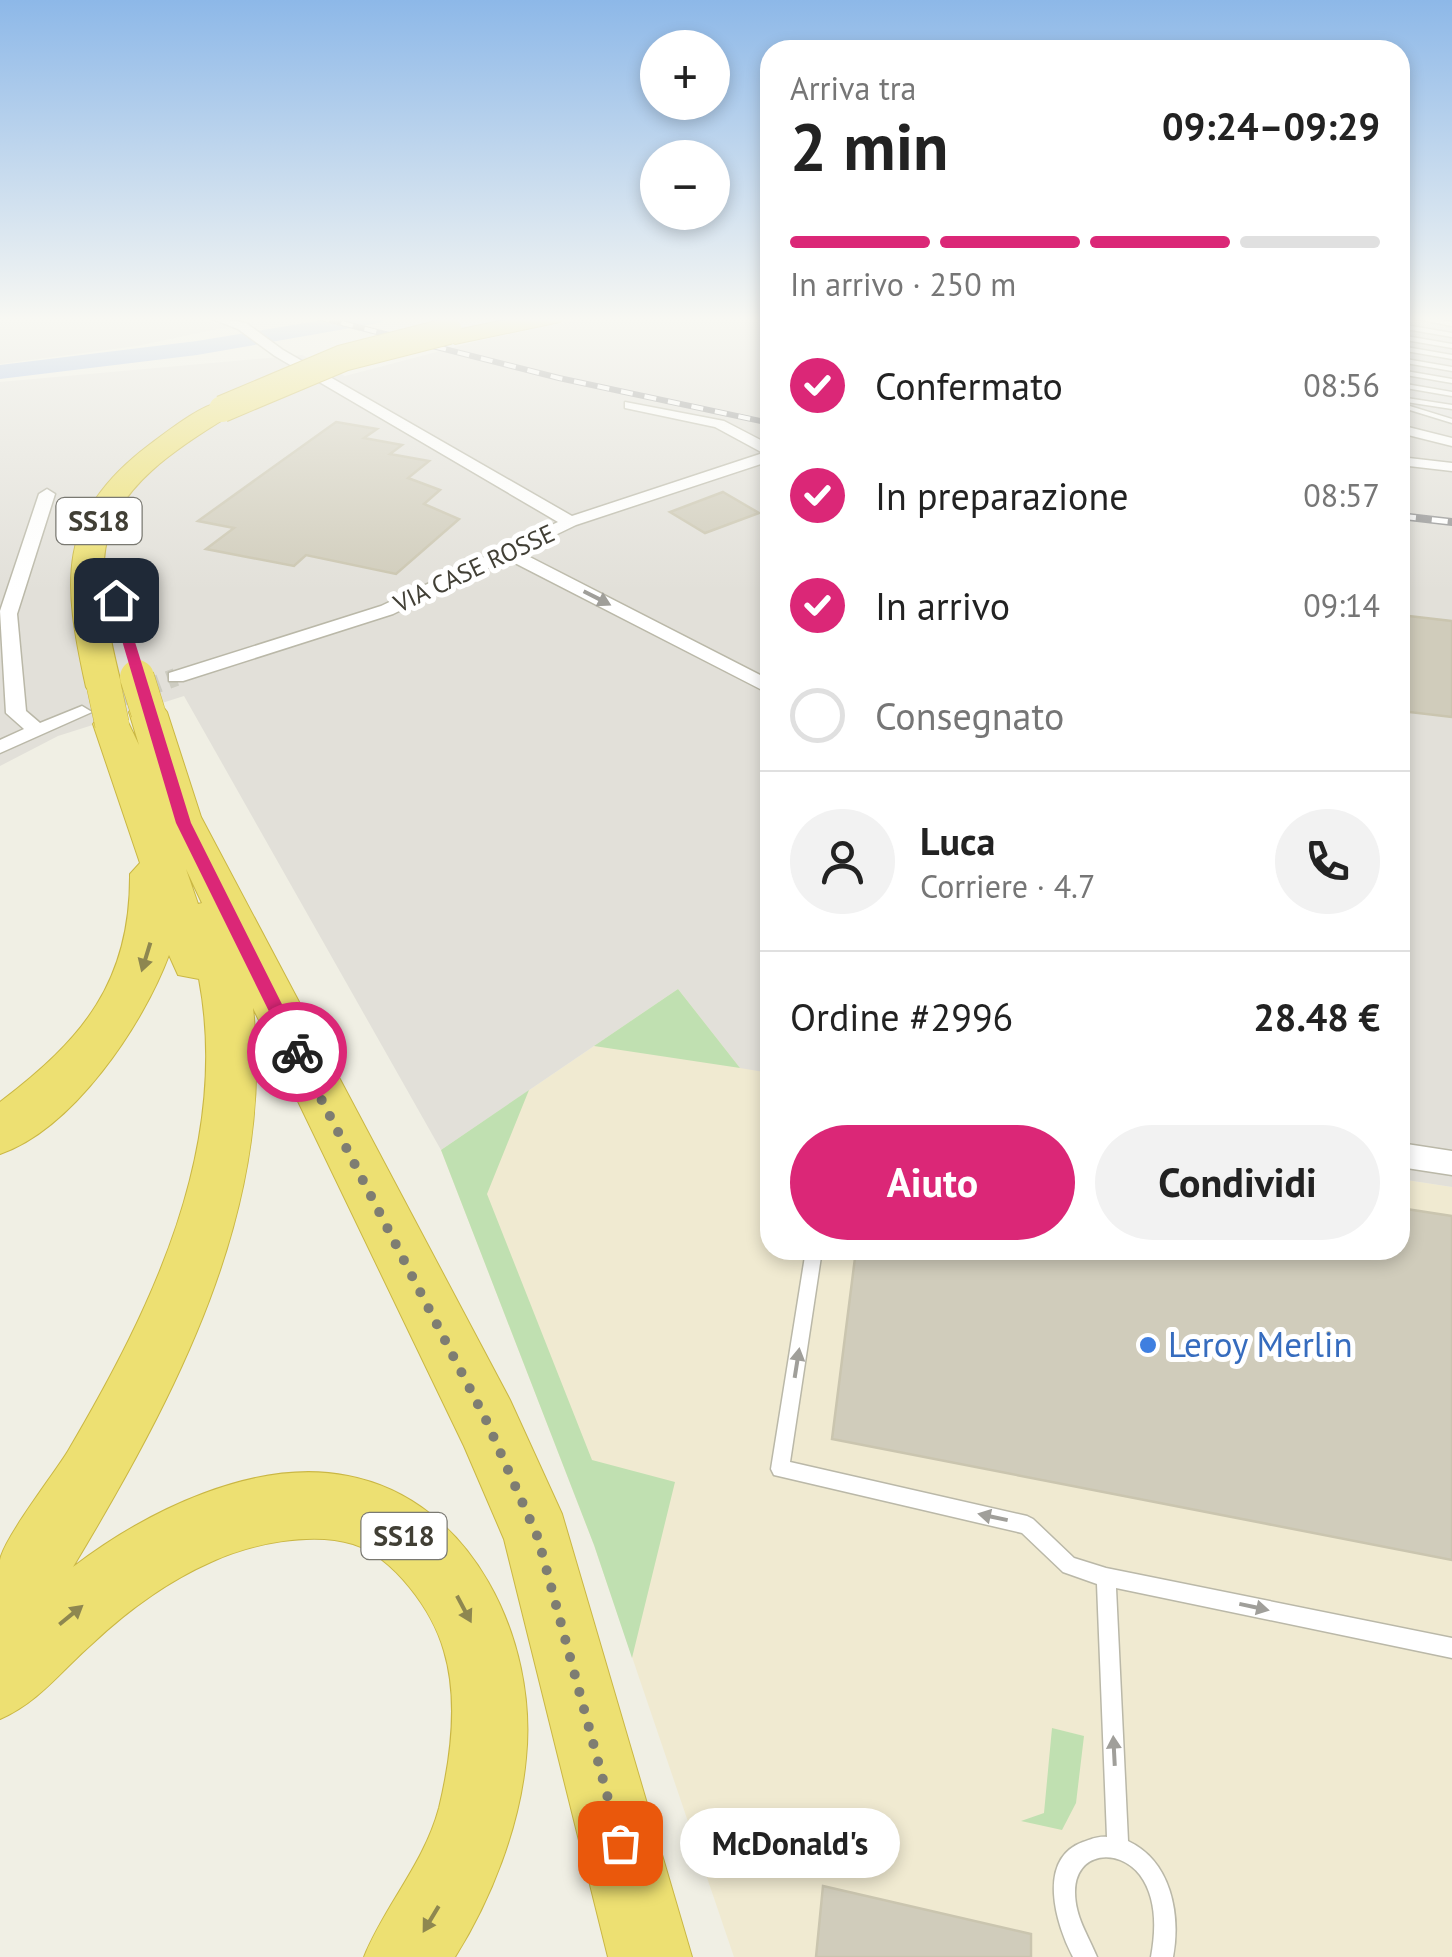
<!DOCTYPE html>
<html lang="it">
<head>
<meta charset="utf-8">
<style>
	body { margin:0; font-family:"PT Sans",sans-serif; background:#f2f2f2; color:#222; height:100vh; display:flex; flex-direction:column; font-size:38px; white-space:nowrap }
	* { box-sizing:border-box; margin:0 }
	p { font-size:32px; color:#767676 }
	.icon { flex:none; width:55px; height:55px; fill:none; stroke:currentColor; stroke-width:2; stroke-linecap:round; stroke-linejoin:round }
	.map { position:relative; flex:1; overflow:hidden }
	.panel { position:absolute; left:760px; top:40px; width:650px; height:1220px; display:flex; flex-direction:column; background:#fff; border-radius:30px; box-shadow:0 5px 15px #0003 }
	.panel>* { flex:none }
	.buttons { position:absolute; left:640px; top:30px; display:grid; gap:20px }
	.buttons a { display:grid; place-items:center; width:90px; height:90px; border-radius:50%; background:#fff; box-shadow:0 5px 15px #0003; font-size:50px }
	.pin { position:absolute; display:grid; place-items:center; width:85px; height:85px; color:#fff; margin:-42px; border-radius:20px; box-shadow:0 5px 15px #0006 }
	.courier { position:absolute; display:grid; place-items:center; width:100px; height:100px; margin:-50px; border:8px solid #db2777; border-radius:50%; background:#fff; color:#222; box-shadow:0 2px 12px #0007 }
	.bubble { position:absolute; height:70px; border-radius:35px; background:#fff; box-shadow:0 5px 15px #0003; font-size:32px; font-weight:700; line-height:70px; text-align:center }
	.head em { font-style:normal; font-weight:700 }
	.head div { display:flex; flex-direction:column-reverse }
	.head { display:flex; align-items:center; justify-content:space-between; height:170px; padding:0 30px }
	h1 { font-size:65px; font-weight:700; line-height:75px }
	.bar { display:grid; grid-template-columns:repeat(4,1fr); gap:15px 10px; align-content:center; height:120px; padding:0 30px }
	.bar i { height:12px; border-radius:8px; background:#e0e0e0 }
	.bar .selected { background:#db2777 }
	.bar p { grid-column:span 4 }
	.line { display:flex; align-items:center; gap:25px; padding:0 30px; border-top:2px solid #e0e0e0 }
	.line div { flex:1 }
	.round { display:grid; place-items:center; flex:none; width:105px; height:105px; border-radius:52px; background:#f2f2f2 }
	ol { padding:0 30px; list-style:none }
	li { display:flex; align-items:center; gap:30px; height:110px }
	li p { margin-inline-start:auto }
	li .icon { padding:10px; border-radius:50%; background:#db2777; color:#fff; stroke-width:4 }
	li:last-child { color:#767676 }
	li i { width:55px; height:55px; border:5px solid #e0e0e0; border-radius:50% }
	.cta { display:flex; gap:20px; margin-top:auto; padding:20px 30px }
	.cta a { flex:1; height:115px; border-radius:60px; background:#db2777; color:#fff; font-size:40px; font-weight:700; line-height:115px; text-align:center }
	.cta a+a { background:#f2f2f2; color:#222 }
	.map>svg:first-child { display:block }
	.commercial { fill:#f0ead1 }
	.industrial { fill:#e2e0d9 }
	.green { fill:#c0e0b1 }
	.parking { fill:#e1e0dc }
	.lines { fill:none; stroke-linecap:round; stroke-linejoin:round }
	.river { fill:#a6bee7; fill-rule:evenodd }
	.building { fill:#d0ccbb; stroke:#cac5af; stroke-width:2.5 }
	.street-tunnel { stroke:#cdccc1; stroke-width:18; stroke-dasharray:18 9; stroke-linecap:butt }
	.lane-casing { stroke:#bab8a8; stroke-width:3 }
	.street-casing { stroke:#bab8a8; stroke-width:3 }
	.highway-casing { stroke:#cab744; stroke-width:2 }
	.lane { fill:#fff; fill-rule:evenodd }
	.street { fill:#fff; fill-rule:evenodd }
	.highway { fill:#ede072; fill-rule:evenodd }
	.rail-far1-casing { stroke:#939393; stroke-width:6 }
	.rail-casing { stroke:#939393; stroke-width:8 }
	.rail-far1 { stroke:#fff; stroke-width:4; stroke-dasharray:12; stroke-linecap:butt }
	.rail { stroke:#fff; stroke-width:5; stroke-dasharray:16; stroke-linecap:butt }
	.highway-bridge-far1-casing { stroke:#cab744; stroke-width:28; stroke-linecap:butt }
	.highway-bridge-casing { stroke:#cab744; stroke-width:35; stroke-linecap:butt }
	.highway-bridge-far1 { stroke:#ede072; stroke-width:26 }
	.highway-bridge { stroke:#ede072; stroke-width:34 }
	.oneway { fill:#a09f9a }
	.oneway2 { fill:#8e8750 }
	.route { fill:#db2777 }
	.done { stroke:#7e7d72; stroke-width:10; stroke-dasharray:0 18 }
	.shop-dot { fill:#3f7fe0; stroke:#fff; stroke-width:4 }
	.labels { text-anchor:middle; stroke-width:10; stroke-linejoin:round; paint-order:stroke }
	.far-street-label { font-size:25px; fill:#413f35; stroke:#fff }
	.shield { fill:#fff; stroke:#7a7972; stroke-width:2.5 }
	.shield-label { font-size:28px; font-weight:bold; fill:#413f35 }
	.near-shop-label { font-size:35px; fill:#366cbe; stroke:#fff; text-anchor:start }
</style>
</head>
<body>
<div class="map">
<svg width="1452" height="1957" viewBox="0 0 1452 1957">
	<rect width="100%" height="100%" fill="#f0efe4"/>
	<path class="commercial" d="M678 989 740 1067 770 1073V1250H1400V1179L1452 1187V1957H734L594 1545 441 1150Z"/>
	<path class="industrial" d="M0 317H195L227 327 137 346 0 364Z
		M592 317H770V1073L740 1068 678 989 441 1150 184 696 58 736 0 766V382L302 355 345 376 482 340Z
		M1400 317H1452V1187L1400 1179Z"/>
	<path class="green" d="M678 989 740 1068 594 1046Z
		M529 1090 487 1194 592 1460 675 1482 632 1658 594 1545 441 1150Z
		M1052 1728 1084 1736 1076 1803 1062 1830 1021 1821 1044 1813Z"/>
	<path class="parking" d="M1400 317H1452V424L1400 409Z"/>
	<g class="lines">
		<path class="river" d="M341 317H390L379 323 197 355 0 379V365L197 341Z"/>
	</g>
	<path class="building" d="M336 422 377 429 364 438 402 445 390 454 429 461 408 478 440 490 424 504 459 519 396 574 306 555 294 566 206 549 234 528 198 521Z
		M723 492 759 513 705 533 670 512Z
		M1400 615 1452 621V717L1400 711Z
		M1400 1208 1452 1216V1560L832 1439 856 1250H1400Z
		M823 1886 1031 1934V1957H816Z"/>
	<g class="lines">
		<path class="street-tunnel" d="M92 708 176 677"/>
		<defs>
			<path id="lane" d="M1407 317H1421L1452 322V326Z
				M1400 324 1452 333V337L1400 328Z
				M1400 335 1452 344V348L1400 339Z
				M1400 346 1452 355V359L1400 350Z
				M1400 358 1452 367V371L1400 362Z
				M1400 370 1452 379V383L1400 374Z
				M1400 383 1452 392V396L1400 387Z
				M1400 397 1452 405V409L1400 401Z
				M1400 403 1452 419V423L1400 407Z
				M806 1250H822L790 1462 1027 1516 1033 1519 1074 1558 1106 1568 1452 1638V1658L1116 1588 1128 1841C1171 1861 1181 1914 1173 1957H1151C1156 1930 1157 1898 1140 1875 1118 1847 1075 1852 1075 1892 1075 1917 1088 1935 1097 1957H1073C1056 1925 1036 1859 1083 1842 1092 1839 1098 1836 1107 1837L1097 1584 1063 1572 1022 1533 774 1475 771 1469Z"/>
			<path id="street" d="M207 317 246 323 283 350 572 516 763 453 715 427 625 408V402L724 421 770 445V461L576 525 520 552 770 680V694L507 559 393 614 183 681H169V673L381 606 558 522 275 356 238 329Z
				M1400 425 1452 438V446L1400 433Z
				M1400 457 1452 463V471L1400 465Z
				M47 489 55 494 17 614 26 711 40 723 82 706 92 712 0 753V740L24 729 6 713 0 611 39 494Z
				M1400 1143 1452 1151V1175L1400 1167Z"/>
			<path id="highway" d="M519 317H563L560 322 455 344 443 337 447 332Z
				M222 401 231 403 235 409 231 415C96 496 84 538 122 687L117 695H91L86 687C63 583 55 516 149 445 171 429 196 408 222 401Z
				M148 701 161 704 167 712 201 817 510 1400 562 1514 692 1957H608L504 1539 464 1446 253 1008C276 1210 173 1400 73 1567 145 1512 255 1457 348 1476 473 1500 538 1641 526 1758 520 1826 491 1900 455 1957H364C385 1905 424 1864 439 1808 451 1758 459 1701 444 1651 433 1611 394 1557 353 1544 311 1531 250 1544 211 1562 168 1581 127 1611 93 1643 62 1670 38 1703 0 1719 0 1672 0 1604 0 1560 4 1538 54 1474 68 1451 151 1310 231 1148 199 979L178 975 169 955C143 1025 73 1129 0 1154V1102C83 1039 131 982 130 874L140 863 93 724 99 716H125L139 745 129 712 135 704ZM186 869 202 903 198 904Z"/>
		</defs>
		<use href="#lane" class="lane-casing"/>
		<use href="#street" class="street-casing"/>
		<use href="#highway" class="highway-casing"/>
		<use href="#lane" class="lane"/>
		<use href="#street" class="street"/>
		<use href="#highway" class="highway"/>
		<defs>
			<path id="rail-far1" d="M318 317 559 378 770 423"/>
			<path id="rail" d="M1400 516 1452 522"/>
		</defs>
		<use href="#rail-far1" class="rail-far1-casing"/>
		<use href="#rail" class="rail-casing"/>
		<use href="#rail-far1" class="rail-far1"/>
		<use href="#rail" class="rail"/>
		<defs>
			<path id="highway-bridge-far1" d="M222 409 343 358 449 331"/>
			<path id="highway-bridge" d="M137 677 148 712
				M104 687 112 724"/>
		</defs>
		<use href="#highway-bridge-far1" class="highway-bridge-far1-casing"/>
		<use href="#highway-bridge" class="highway-bridge-casing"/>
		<use href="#highway-bridge-far1" class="highway-bridge-far1"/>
		<use href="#highway-bridge" class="highway-bridge"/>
	</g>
	<defs><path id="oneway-solid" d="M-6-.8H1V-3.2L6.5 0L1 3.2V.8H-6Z" transform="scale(2.5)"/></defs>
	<g class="oneway">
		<use href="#oneway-solid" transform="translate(597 598) rotate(27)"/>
		<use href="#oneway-solid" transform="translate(797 1363) rotate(-81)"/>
		<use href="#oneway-solid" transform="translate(993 1517) rotate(-168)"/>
		<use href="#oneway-solid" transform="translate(1254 1607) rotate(12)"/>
		<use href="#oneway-solid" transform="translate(1114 1751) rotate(-93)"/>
	</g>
	<g class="oneway2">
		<use href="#oneway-solid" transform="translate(146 957) rotate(107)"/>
		<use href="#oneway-solid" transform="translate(464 1609) rotate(62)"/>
		<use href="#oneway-solid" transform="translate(71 1615) rotate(-39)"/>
		<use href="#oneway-solid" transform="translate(431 1919) rotate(121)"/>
	</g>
	<linearGradient id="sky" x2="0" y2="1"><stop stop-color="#8db8e8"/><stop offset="0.54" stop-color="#f8f8f3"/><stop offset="1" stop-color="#f8f8f3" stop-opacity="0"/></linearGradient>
	<rect width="1452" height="591" fill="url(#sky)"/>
	<path class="route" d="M116 597 122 600 191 823 306 1052 304 1056H291L176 823 110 600Z"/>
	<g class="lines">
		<path class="done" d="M297 1052 487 1422 538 1538 620 1843"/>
	</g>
	<circle class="shop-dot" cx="1148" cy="1345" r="10"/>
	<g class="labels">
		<g class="far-street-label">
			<text transform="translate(474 568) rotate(-25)" y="9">VIA CASE ROSSE</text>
		</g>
		<g class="shield">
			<rect x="56.5" y="498" width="85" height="46" rx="8"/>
			<rect x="361.5" y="1513" width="85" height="46" rx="8"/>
		</g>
		<g class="shield-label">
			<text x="99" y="531">SS18</text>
			<text x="404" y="1546">SS18</text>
		</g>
		<g class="near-shop-label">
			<text x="1168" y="1357">Leroy Merlin</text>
		</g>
	</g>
</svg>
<div class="buttons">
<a>+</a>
<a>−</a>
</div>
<div class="pin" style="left:620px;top:1843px;background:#ea580c"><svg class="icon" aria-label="bag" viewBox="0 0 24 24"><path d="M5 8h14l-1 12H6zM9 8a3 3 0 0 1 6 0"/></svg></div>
<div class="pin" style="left:116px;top:600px;background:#1f2937"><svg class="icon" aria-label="home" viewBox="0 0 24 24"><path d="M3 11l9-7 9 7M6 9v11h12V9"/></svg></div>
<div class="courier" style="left:297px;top:1052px"><svg class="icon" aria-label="bike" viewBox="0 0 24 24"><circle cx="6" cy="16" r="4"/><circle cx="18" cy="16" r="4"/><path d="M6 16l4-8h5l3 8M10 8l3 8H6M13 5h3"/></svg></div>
<div class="bubble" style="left:680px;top:1808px;width:220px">McDonald's</div>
<section class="panel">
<div class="head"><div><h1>2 min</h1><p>Arriva tra</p></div><em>09:24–09:29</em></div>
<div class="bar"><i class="selected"></i><i class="selected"></i><i class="selected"></i><i></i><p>In arrivo · 250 m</p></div>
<ol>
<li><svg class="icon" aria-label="check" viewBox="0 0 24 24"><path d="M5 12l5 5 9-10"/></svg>Confermato<p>08:56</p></li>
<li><svg class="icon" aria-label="check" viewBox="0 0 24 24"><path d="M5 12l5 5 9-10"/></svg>In preparazione<p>08:57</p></li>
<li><svg class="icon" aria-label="check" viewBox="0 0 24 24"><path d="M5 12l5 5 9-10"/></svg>In arrivo<p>09:14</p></li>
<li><i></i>Consegnato</li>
</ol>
<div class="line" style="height:180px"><a class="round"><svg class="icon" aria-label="person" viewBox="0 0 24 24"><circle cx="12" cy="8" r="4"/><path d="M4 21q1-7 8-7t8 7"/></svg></a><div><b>Luca</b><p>Corriere · 4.7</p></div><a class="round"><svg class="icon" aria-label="phone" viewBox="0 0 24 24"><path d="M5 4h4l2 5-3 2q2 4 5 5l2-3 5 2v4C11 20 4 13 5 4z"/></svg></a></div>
<div class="line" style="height:130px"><div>Ordine #2996</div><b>28.48 €</b></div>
<div class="cta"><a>Aiuto</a><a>Condividi</a></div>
</section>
</div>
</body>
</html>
